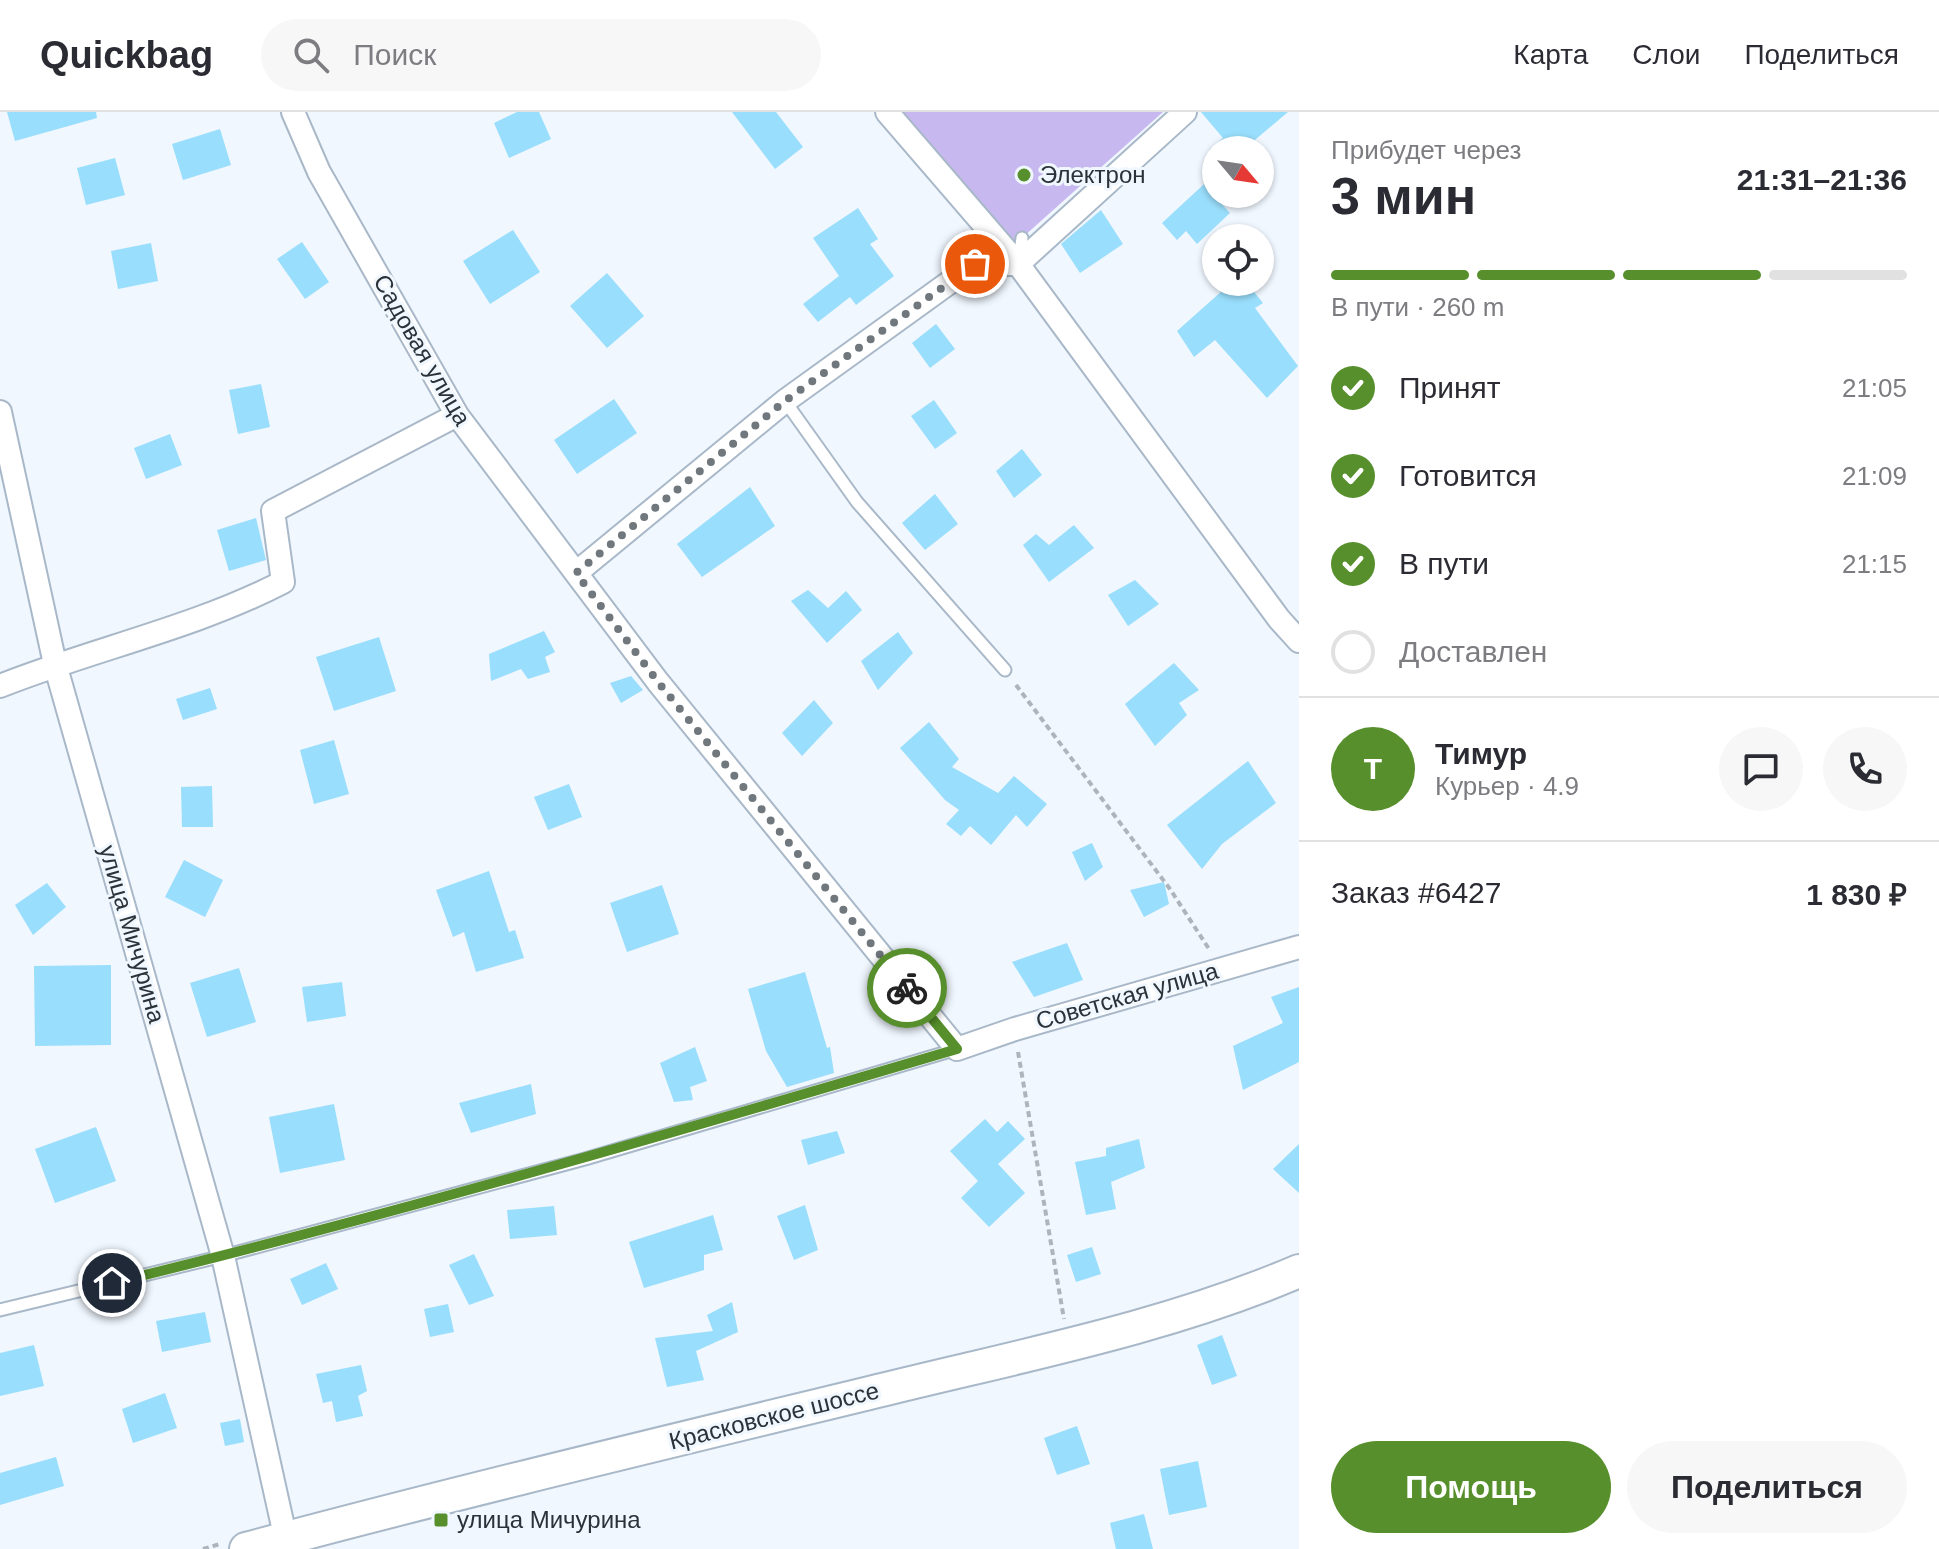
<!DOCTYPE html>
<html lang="ru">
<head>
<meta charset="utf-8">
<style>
	body { margin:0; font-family:Arial,sans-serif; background:#f7f7f7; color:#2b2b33; height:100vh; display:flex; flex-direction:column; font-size:30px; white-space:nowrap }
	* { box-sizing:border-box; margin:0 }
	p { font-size:26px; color:#7c7c81 }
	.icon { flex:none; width:44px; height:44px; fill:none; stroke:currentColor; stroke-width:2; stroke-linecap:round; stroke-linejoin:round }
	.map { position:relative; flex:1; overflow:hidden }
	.panel { display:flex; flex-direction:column; background:#fff; width:640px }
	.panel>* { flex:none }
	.needle { width:52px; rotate:119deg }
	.controls { position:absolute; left:1202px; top:24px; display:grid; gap:16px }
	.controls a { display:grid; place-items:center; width:72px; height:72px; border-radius:50%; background:#fff; box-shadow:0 2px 6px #0004; font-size:40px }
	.pin { position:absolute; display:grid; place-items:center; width:68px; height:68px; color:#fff; margin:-34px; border:4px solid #fff; border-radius:50%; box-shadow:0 2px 8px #0007 }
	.courier { position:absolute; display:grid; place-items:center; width:80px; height:80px; margin:-40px; border:6px solid #568f2b; border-radius:50%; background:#fff; color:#222; box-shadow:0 2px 10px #0007 }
	.headline em { font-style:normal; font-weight:700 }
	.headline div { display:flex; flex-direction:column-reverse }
	.headline { display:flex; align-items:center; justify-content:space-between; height:136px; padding:0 32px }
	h1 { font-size:52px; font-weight:700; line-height:60px }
	.bar { display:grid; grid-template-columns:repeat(4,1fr); gap:12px 8px; align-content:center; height:96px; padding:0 32px }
	.bar i { height:10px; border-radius:6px; background:#e1e1e2 }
	.bar .selected { background:#568f2b }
	.bar p { grid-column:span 4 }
	.line { display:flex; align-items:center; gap:20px; padding:0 32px; border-top:2px solid #e1e1e2 }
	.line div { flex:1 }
	.round { display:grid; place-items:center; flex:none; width:84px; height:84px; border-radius:42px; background:#f7f7f7 }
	ol { padding:0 32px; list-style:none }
	li { display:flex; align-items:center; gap:24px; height:88px }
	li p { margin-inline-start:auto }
	li .icon { padding:8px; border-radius:50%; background:#568f2b; color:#fff; stroke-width:4 }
	li:last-child { color:#7c7c81 }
	li i { width:44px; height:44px; border:4px solid #e1e1e2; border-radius:50% }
	.button { display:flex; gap:16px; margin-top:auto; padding:16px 32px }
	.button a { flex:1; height:92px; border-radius:48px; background:#568f2b; color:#fff; font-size:32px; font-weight:700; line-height:92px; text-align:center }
	.button a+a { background:#f7f7f7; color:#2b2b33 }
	header { display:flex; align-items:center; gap:48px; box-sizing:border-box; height:112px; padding:0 40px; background:#fff; border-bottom:2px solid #e1e1e2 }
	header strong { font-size:38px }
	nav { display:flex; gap:44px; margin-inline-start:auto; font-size:28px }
	.search { width:560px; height:72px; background:#f7f7f7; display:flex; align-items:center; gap:20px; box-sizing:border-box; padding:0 28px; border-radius:44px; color:#7c7c81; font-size:30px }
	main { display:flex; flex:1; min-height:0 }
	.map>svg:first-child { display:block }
	.green { fill:#c7b9ef }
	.building { fill:#99defc }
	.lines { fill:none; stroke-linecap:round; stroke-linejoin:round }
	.lane-casing { stroke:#a9b8c8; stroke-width:15 }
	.street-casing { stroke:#a9b8c8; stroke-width:26 }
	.secondary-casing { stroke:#a9b8c8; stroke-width:36 }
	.path { stroke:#adb4ba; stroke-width:4; stroke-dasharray:6 4; stroke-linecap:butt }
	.lane { stroke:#fff; stroke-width:11 }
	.street { stroke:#fff; stroke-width:22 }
	.secondary { stroke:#fff; stroke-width:32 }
	.done { stroke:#70777d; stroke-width:8; stroke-dasharray:0 14.4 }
	.route { stroke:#568f2b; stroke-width:10 }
	.poi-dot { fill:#568f2b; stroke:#f0f7fe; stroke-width:3 }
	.labels { text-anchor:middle; stroke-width:6; stroke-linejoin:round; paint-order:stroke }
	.poi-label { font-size:24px; fill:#2b3238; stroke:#f0f7fe; text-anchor:start }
	.street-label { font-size:24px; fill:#2b3238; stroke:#f0f7fe }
</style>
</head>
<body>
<header>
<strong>Quickbag</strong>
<div class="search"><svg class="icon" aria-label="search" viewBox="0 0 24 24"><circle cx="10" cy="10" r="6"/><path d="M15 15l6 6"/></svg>Поиск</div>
<nav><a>Карта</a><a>Слои</a><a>Поделиться</a></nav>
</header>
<main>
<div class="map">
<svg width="1299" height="1437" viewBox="0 0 1299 1437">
	<rect width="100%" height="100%" fill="#f0f7fe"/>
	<path class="green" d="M903 0H1163L1013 134Z"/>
	<path class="building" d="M7 0H96L97 6 15 29Z
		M517 0H539L551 27 509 46 494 11Z
		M732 0H776L803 35 775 57Z
		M1201 0H1288L1243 38H1209L1223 26Z
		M220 17 231 53 183 68 172 32Z
		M115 46 125 83 86 93 77 56Z
		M1216 61V86L1230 101 1197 132 1186 119 1177 128 1162 111Z
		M858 96 878 127 870 132 894 164 856 193 850 185 818 210 803 192 839 164 813 126Z
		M1101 98 1123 132 1080 161 1061 132Z
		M513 118 540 160 490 192 463 149Z
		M302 130 329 170 305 187 277 147Z
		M151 131 158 169 118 177 111 139Z
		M607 161 644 204 607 236 570 194Z
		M1232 170H1246L1263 191 1255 196 1298 254 1267 286 1215 228 1194 245 1177 219Z
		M936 212 955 237 930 256 912 231Z
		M261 272 270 315 238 322 229 278Z
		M614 287 637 321 577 362 554 328Z
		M934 288 957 321 935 337 911 304Z
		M170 322 182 353 146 367 134 336Z
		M1022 337 1042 363 1014 386 996 359Z
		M750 375 775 414 702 465 677 432Z
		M935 382 958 412 925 438 902 411Z
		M256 406 266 448 229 459 217 418Z
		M1074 413 1094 436 1049 470 1023 433 1036 422 1049 433Z
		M1135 468 1159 492 1128 514 1108 483Z
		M808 478 828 496 846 479 862 498 827 531 791 489Z
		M544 519 555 540 545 545 550 560 528 567 521 557 491 569 489 542Z
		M898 520 913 541 878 578 861 549Z
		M379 525 396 579 334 599 316 545Z
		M1174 551 1199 578 1179 591 1187 603 1155 634 1125 592Z
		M631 564 643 578 621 591 610 571Z
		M210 576 217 597 183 608 176 587Z
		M814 588 833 611 802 644 782 621Z
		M929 610 959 647 952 655 998 681 1014 664 1047 692 1027 715 1016 703 991 733 970 714 961 724 946 712 959 698 945 688 900 636Z
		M334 628 349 682 314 692 300 638Z
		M1248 649 1276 691 1222 732 1202 757 1167 713Z
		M569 672 582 705 548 718 534 685Z
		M212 674 213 715H182L181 675Z
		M1092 731 1103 755 1085 769 1072 740Z
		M184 748 223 768 205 805 165 785Z
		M489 759 509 820 515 818 524 846 476 860 464 820 453 825 436 778Z
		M1164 770 1169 792 1144 805 1130 778Z
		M47 771 66 795 33 823 15 793Z
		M662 773 679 822 627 840 610 791Z
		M1067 831 1083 868 1034 885 1012 850Z
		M111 853V933L35 934 34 854Z
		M239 856 256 910 207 925 190 871Z
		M805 860 827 936 830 935 834 961 787 975 766 939 748 877Z
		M342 870 346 904 307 910 302 875Z
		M1299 875V950L1243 978 1233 934 1283 911 1271 885Z
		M695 935 707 969 690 975 693 988 674 990 660 951Z
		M531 972 536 1002 471 1021 459 991Z
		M334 992 345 1048 280 1061 269 1005Z
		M985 1007 997 1020 1008 1009 1025 1027 998 1052 1025 1081 989 1115 961 1086 978 1069 950 1039Z
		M96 1015 116 1069 55 1091 35 1037Z
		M837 1019 845 1041 808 1053 801 1028Z
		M1139 1027 1145 1056 1111 1070 1116 1097 1086 1103 1075 1050 1106 1044V1036Z
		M1299 1032V1081L1273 1057Z
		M805 1093 818 1138 794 1148 777 1104Z
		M554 1094 557 1123 510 1127 507 1098Z
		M713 1103 723 1138 704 1143V1158L644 1176 629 1130Z
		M1092 1135 1101 1162 1076 1170 1067 1143Z
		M474 1142 494 1184 469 1193 449 1153Z
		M326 1151 338 1177 302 1193 290 1167Z
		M732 1190 738 1220 696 1239 704 1268 667 1275 655 1226 713 1219 707 1203Z
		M448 1192 454 1220 430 1225 424 1197Z
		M205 1200 211 1230 162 1240 156 1209Z
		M1222 1223 1237 1264 1212 1273 1197 1233Z
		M34 1233 44 1274 0 1284V1241Z
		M361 1253 367 1279 358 1284 363 1304 336 1310 332 1289 323 1291 316 1262Z
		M165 1281 177 1316 133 1331 122 1297Z
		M240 1307 244 1330 225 1334 220 1311Z
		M1077 1314 1090 1352 1057 1363 1044 1326Z
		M56 1345 64 1374 0 1393V1361Z
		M1198 1349 1207 1395 1169 1403 1160 1357Z
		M1144 1402 1153 1437H1116L1110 1411Z"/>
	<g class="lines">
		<defs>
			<path id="lane" d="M1019 147 1022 126
				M785 289 857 390 1005 558
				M0 1198 223 1144 585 1047 957 937"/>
			<path id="street" d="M293 0 319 60 457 303 658 570 957 937 1015 917 1299 835
				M887 0 1018 152 1279 507 1299 529
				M0 300 55 552 223 1144 288 1437
				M576 461 785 289 975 152H1018L1185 0
				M0 574C93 537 194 516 283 470L273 399 457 303"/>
			<path id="secondary" d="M246 1437C458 1380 672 1329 886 1277 1024 1243 1168 1215 1299 1159"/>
		</defs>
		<use href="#lane" class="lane-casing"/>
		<use href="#street" class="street-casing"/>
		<use href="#secondary" class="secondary-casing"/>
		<path class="path" d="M1016 573 1170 777 1209 837
			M1018 940 1064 1207
			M203 1437 220 1432"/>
		<use href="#lane" class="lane"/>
		<use href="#street" class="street"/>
		<use href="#secondary" class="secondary"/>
	</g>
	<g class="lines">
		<path class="done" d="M907 876 658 570 576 461 785 289 975 152"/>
		<path class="route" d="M112 1171C396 1102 676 1020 957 937L907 876"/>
	</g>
	<g class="poi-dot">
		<circle cx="1024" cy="63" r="8"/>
		<rect x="433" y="1400" width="16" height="16" rx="4"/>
	</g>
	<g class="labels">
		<g class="poi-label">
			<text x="1040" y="71">Электрон</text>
			<text x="457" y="1416">улица Мичурина</text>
		</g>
		<g class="street-label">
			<text transform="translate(422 238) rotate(60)" y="8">Садовая улица</text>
			<text transform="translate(132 822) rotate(74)" y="8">улица Мичурина</text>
			<text transform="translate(1127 884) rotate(-16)" y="8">Советская улица</text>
			<text transform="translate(774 1304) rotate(-14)" y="8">Красковское шоссе</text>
		</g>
	</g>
</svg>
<div class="controls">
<a><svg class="needle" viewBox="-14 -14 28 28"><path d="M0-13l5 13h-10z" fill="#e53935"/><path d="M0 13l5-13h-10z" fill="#7c7c81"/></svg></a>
<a><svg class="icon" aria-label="locate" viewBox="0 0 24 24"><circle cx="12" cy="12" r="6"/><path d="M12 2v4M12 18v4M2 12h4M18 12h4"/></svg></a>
</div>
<div class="pin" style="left:975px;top:152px;background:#ea580c"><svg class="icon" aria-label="bag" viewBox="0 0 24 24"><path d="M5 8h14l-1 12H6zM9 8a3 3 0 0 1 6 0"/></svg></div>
<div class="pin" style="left:112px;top:1171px;background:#1f2937"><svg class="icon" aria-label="home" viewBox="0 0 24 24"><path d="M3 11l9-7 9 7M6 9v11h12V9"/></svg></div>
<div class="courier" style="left:907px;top:876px"><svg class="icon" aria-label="bike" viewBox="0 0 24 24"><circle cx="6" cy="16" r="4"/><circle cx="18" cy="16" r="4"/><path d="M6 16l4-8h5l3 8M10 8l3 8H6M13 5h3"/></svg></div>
</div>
<section class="panel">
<div class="headline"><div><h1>3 мин</h1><p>Прибудет через</p></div><em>21:31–21:36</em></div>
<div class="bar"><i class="selected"></i><i class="selected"></i><i class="selected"></i><i></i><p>В пути · 260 m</p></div>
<ol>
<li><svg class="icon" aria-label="check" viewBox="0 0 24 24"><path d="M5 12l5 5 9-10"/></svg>Принят<p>21:05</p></li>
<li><svg class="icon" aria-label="check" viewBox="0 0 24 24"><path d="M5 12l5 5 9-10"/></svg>Готовится<p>21:09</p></li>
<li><svg class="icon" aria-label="check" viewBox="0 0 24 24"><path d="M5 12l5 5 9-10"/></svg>В пути<p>21:15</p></li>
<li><i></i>Доставлен</li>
</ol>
<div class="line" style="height:144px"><b class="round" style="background:#568f2b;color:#fff">Т</b><div><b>Тимур</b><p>Курьер · 4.9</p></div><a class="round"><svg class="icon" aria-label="chat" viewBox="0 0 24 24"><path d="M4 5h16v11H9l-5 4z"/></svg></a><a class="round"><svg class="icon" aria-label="phone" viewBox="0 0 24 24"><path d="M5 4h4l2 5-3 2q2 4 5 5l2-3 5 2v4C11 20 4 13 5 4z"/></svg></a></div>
<div class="line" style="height:104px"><div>Заказ #6427</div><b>1 830 ₽</b></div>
<div class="button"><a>Помощь</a><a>Поделиться</a></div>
</section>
</main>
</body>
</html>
